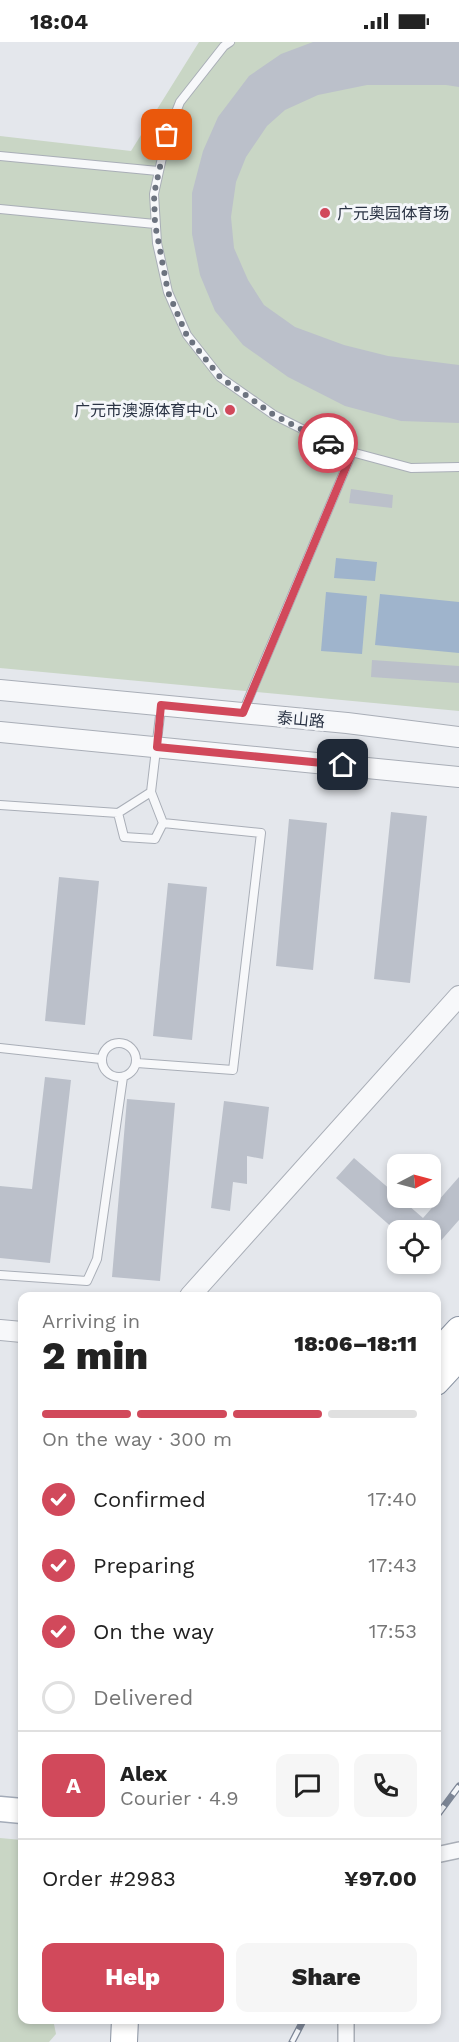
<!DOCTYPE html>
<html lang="en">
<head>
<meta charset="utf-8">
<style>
	body { margin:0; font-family:"Work Sans","Noto Sans SC",sans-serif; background:#f6f6f6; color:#222; height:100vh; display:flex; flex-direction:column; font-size:22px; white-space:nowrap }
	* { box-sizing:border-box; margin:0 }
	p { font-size:20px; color:#767676 }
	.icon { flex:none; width:33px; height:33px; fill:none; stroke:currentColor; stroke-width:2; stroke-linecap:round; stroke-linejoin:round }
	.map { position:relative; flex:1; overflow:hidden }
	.drawer { position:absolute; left:18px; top:1250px; width:423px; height:732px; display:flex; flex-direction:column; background:#fff; border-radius:12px; box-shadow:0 3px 9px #0003 }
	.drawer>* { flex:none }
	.needle { width:39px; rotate:84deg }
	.buttons { position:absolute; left:387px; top:1112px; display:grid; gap:12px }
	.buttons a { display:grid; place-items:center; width:54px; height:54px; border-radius:12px; background:#fff; box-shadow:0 3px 9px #0003; font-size:30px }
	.pin { position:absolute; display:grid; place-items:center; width:51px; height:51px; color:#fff; margin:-26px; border-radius:12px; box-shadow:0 3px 9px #0006 }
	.courier { position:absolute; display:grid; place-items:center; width:60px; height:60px; margin:-30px; border:4px solid #d1495b; border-radius:50%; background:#fff; color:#222; box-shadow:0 2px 8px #0007 }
	.overview em { font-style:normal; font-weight:800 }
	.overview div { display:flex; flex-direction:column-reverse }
	.overview { display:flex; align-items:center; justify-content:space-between; height:102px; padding:0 24px }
	h1 { font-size:39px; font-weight:800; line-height:45px }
	.bar { display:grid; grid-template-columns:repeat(4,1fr); gap:9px 6px; align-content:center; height:72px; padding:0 24px }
	.bar i { height:8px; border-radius:4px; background:#e0e0e0 }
	.bar .current { background:#d1495b }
	.bar p { grid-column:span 4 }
	.line { display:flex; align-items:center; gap:15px; padding:0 24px; border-top:2px solid #e0e0e0 }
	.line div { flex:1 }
	.round { display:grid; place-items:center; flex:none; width:63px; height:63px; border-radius:12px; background:#f6f6f6 }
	ol { padding:0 24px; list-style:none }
	li { display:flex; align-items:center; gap:18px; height:66px }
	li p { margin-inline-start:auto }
	li .icon { padding:6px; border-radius:50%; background:#d1495b; color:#fff; stroke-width:4 }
	li:last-child { color:#767676 }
	li i { width:33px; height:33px; border:3px solid #e0e0e0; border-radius:50% }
	.cta { display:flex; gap:12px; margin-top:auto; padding:12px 24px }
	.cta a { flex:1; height:69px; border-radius:12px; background:#d1495b; color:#fff; font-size:24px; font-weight:800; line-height:69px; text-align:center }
	.cta a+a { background:#f6f6f6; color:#222 }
	.status { display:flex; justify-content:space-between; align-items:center; height:42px; padding:0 30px; background:#fff; direction:ltr }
	.status svg { height:16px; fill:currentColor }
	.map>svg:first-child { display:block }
	.green { fill:#c9d6c5 }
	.water { fill:#9fb4cc }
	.building { fill:#bbc0ca }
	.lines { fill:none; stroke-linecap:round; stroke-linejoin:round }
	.service-casing { stroke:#a9aeb7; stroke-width:10 }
	.minor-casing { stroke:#a9aeb7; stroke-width:18 }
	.tertiary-casing { stroke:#a9aeb7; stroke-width:22 }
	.primary-casing { stroke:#a3abb8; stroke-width:27 }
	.trunk-casing { stroke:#8b94a3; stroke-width:28 }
	.service { stroke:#f7f8fa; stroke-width:8 }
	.minor { stroke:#f7f8fa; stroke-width:15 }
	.tertiary { stroke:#f7f8fa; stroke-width:20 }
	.primary { stroke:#fff; stroke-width:24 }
	.trunk { stroke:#fff; stroke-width:26 }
	.rail-casing { stroke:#7d8696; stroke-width:7 }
	.rail { stroke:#f4f6f9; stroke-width:4.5; stroke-dasharray:14; stroke-linecap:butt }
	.done { stroke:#6c737f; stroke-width:6; stroke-dasharray:0 10.8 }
	.route { stroke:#d1495b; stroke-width:8 }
	.poi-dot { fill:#d1495b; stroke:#f4f6f9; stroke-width:2 }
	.labels { text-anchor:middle; stroke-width:6; stroke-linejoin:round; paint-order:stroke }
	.poi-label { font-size:16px; fill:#2b3445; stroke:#f4f6f9; text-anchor:start }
	.street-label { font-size:16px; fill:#2b3445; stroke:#f4f6f9 }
</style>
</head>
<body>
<div class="status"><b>18:04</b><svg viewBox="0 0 49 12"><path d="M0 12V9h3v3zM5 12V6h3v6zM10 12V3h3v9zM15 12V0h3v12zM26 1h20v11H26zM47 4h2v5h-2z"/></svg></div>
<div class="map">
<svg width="459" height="2000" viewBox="0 0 459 2000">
	<rect width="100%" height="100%" fill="#e4e7ec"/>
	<path class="green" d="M199 0H459V669L0 626V94L131 109Z
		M0 1796 22 1798V1977H53L56 1992 49 2000H0Z"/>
	<path class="water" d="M336 516 377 520 375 539 334 536Z
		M326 550 367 554 362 612 321 609Z
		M380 552 459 560V611L375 603Z"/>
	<path class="building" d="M313 0H459V45L446 43H367L318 53 285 68 267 84 246 115 236 140 231 175 234 206 248 238 264 263 295 285 344 303 388 314 459 323V381L401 379 345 364 288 335 243 303 215 269 200 233 192 192V151L203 109 218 75 249 34 281 12Z
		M351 447 393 453 392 466 349 461Z
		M372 618 459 624V641L371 635Z
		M391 770 427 774 410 941 374 937Z
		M289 777 327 781 313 928 276 924Z
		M59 835 99 839 85 983 45 979Z
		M168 841 207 845 192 998 153 994Z
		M45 1035 71 1038 50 1221 0 1216V1144L32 1147Z
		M127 1057 175 1061 160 1239 112 1235Z
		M224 1059 269 1065 263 1117 247 1114V1142L233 1140 230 1169 211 1166Z
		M354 1116 423 1176 459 1135V1178L430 1211V1188H395L336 1136Z"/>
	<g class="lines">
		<defs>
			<path id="service" d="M230 0 224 4 180 60 167 93 154 152 157 201 168 250 187 293 220 335 274 373 344 408 411 426 459 425
				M0 114 158 129
				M0 167 155 182
				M243 670 352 411
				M151 750 161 665
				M0 763 118 771 124 795 155 797 163 781 261 791 233 1028 137 1021
				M118 771 151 750 163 781
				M102 1018a17 17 0 1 1 34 0a17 17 0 1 1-34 0Z
				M0 1006 101 1017
				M0 1233 87 1239 97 1217 123 1035"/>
			<path id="minor" d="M436 1813 459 1808
				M346 1977V2000"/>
			<path id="tertiary" d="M0 648 347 681 459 695
				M0 690 459 735
				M190 1254 459 954
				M0 1288 22 1290"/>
			<path id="primary" d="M0 1767 22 1769"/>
			<path id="trunk" d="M436 1313 459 1288
				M436 1340 459 1315
				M124 2000 125 1977"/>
		</defs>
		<use href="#service" class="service-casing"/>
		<use href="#minor" class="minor-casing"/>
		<use href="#tertiary" class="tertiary-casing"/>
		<use href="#primary" class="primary-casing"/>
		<use href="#trunk" class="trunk-casing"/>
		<use href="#service" class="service"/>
		<use href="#minor" class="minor"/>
		<use href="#tertiary" class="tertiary"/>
		<use href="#primary" class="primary"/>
		<use href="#trunk" class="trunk"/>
		<defs>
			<path id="rail" d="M436 1775 459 1744
				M292 2000 304 1977"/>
		</defs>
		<use href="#rail" class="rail-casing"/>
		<use href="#rail" class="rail"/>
	</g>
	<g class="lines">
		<path class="done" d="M167 93 154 152 155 182 168 250 187 294 220 335 274 373 328 401"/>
		<path class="route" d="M328 401 352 411 243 671 161 663 157 705 343 723"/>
	</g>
	<g class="poi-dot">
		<circle cx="325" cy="171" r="6"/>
		<circle cx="230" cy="368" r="6"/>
	</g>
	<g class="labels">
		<g class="poi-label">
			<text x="337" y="177">广元奥园体育场</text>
			<text x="218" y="374" text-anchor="end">广元市澳源体育中心</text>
		</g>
		<g class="street-label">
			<text transform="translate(301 677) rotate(5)" y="6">泰山路</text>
		</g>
	</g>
</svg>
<div class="buttons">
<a><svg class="needle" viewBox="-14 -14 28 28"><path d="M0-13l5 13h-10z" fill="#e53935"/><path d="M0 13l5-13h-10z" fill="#767676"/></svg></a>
<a><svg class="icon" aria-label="locate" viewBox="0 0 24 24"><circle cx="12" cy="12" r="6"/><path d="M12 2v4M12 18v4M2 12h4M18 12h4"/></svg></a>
</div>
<div class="pin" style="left:167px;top:93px;background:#ea580c"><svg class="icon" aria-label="bag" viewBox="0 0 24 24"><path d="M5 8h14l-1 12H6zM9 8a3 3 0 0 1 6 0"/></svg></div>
<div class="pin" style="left:343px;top:723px;background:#1f2937"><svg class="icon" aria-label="home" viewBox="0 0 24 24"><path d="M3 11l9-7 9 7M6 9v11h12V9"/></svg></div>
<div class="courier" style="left:328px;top:401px"><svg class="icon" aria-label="car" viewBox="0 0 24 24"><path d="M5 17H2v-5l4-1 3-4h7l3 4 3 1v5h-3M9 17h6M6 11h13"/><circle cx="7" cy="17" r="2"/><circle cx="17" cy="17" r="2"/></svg></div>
<section class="drawer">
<div class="overview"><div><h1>2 min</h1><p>Arriving in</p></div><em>18:06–18:11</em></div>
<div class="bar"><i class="current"></i><i class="current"></i><i class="current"></i><i></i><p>On the way · 300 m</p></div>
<ol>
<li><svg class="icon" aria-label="check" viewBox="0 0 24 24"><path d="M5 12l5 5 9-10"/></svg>Confirmed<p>17:40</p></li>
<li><svg class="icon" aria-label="check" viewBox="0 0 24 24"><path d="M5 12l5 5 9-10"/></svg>Preparing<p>17:43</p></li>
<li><svg class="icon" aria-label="check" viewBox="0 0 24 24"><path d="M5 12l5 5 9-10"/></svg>On the way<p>17:53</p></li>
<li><i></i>Delivered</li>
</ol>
<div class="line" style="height:108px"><b class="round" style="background:#d1495b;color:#fff">A</b><div><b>Alex</b><p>Courier · 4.9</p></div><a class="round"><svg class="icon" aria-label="chat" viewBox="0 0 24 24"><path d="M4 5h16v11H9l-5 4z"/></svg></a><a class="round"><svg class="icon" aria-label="phone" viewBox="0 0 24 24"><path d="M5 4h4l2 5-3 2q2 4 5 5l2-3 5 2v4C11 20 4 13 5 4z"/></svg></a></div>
<div class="line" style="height:78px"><div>Order #2983</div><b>¥97.00</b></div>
<div class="cta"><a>Help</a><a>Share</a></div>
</section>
</div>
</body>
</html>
